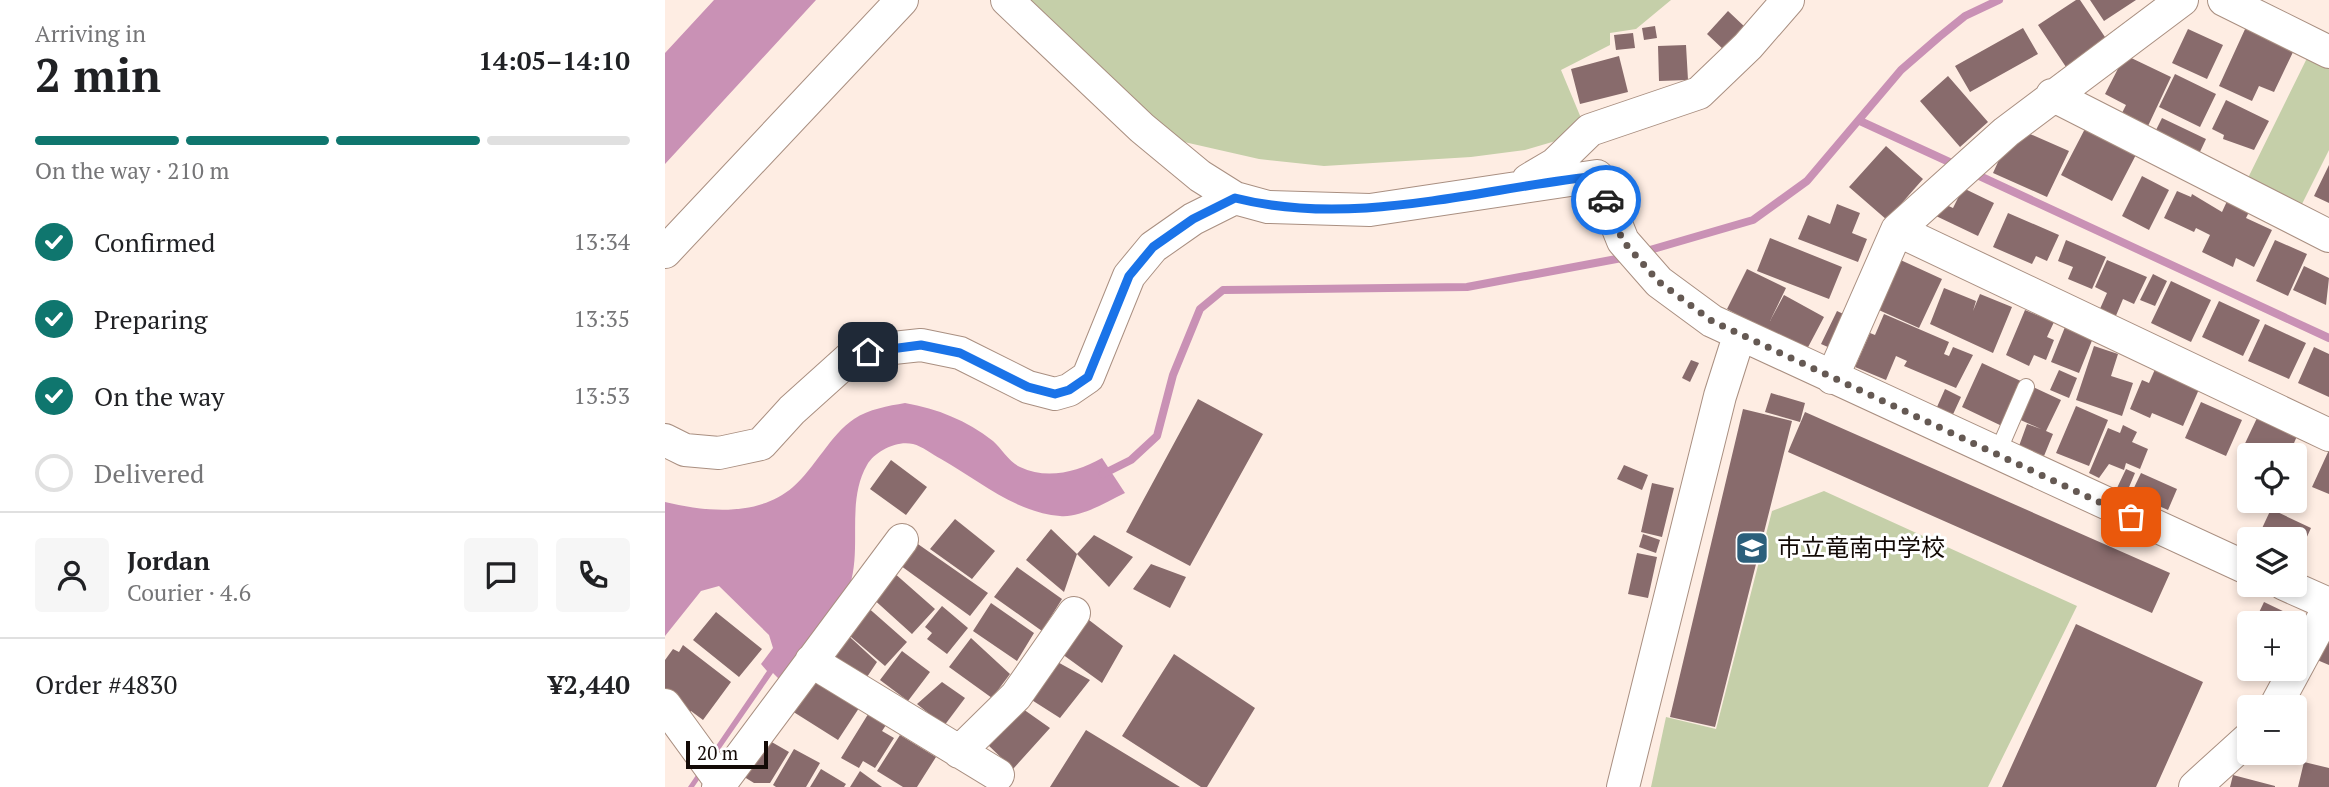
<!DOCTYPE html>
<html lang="en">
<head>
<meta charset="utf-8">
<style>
	body { margin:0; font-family:"PT Serif","Noto Sans JP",serif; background:#f6f6f6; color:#202124; height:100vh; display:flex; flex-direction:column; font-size:26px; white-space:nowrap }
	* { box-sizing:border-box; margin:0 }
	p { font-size:23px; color:#757577 }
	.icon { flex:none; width:38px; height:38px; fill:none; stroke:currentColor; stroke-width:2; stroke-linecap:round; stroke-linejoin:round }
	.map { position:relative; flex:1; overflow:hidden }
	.sheet { display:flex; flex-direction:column; background:#fff; width:665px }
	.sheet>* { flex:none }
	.buttons { position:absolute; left:1572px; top:443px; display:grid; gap:14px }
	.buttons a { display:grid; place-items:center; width:70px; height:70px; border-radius:7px; background:#fff; box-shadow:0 4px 10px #0003; font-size:35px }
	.scale { position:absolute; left:21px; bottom:18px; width:82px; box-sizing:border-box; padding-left:7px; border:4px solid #130a06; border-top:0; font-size:19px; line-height:24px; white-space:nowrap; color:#130a06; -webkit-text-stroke:5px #fff; paint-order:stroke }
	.pin { position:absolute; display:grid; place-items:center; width:60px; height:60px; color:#fff; margin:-30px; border-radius:14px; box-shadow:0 4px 10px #0006 }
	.courier { position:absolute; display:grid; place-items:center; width:70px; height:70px; margin:-35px; border:5px solid #1a73e8; border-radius:50%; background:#fff; color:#222; box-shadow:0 2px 9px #0007 }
	.overview em { font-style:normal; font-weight:600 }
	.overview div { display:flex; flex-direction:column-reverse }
	.overview { display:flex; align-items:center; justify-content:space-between; height:119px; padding:0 35px }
	h1 { font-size:46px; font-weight:600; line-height:52px }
	.bar { display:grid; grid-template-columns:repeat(4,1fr); gap:10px 7px; align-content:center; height:84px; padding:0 35px }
	.bar i { height:9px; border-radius:5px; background:#e0e0e0 }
	.bar .on { background:#0f766e }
	.bar p { grid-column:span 4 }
	.line { display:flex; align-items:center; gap:18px; padding:0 35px; border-top:2px solid #e0e0e0 }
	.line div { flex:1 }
	.round { display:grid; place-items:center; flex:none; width:74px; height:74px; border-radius:7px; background:#f6f6f6 }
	ol { padding:0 35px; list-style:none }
	li { display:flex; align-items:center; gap:21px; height:77px }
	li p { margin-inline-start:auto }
	li .icon { padding:7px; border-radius:50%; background:#0f766e; color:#fff; stroke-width:4 }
	li:last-child { color:#757577 }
	li i { width:38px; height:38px; border:4px solid #e0e0e0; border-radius:50% }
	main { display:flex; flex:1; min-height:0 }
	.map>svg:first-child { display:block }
	.green { fill:#c5cfa9 }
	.water { fill:#c991b5 }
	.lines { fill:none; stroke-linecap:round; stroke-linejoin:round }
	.stream { stroke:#c991b5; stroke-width:8 }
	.building { fill:#886b6c }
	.lane-casing { stroke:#a98f81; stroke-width:18 }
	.street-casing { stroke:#a98f81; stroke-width:34 }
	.lane { stroke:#fff; stroke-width:16 }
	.street { stroke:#fff; stroke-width:32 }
	.done { stroke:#655953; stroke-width:7; stroke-dasharray:0 12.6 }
	.route { stroke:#1a73e8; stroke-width:9 }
	.labels { text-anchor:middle; stroke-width:6; stroke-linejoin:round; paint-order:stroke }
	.poi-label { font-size:24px; fill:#130a06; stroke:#fff; text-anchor:start }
</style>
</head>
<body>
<main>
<section class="sheet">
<div class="overview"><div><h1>2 min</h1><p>Arriving in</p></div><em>14:05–14:10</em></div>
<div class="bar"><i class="on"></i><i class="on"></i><i class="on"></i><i></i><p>On the way · 210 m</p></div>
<ol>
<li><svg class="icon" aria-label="check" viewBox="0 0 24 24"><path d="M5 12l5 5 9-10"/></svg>Confirmed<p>13:34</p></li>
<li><svg class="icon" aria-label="check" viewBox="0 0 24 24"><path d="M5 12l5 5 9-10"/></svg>Preparing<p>13:35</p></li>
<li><svg class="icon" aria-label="check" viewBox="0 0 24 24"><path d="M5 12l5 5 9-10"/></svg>On the way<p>13:53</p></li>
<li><i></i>Delivered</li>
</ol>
<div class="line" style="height:126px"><a class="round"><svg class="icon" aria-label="person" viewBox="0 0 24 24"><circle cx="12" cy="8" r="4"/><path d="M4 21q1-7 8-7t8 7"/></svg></a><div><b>Jordan</b><p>Courier · 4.6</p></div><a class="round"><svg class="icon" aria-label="chat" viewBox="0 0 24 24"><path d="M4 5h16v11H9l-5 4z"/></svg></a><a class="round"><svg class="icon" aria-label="phone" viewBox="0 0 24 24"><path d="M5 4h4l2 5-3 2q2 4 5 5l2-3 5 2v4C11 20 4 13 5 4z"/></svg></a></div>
<div class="line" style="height:91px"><div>Order #4830</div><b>¥2,440</b></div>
</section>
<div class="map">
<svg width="1664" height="787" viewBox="0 0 1664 787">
	<rect width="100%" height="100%" fill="#feede3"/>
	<path class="green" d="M366 0H1006L971 29 945 33V45L896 70 916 118 894 140 860 150 806 157 659 166 594 159 506 139Z
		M1645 52 1664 62V150L1634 210 1581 182Z
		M1159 491 1412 606 1323 787H986L1001 717 1051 729 1107 511Z"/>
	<path class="water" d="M49 0H151L0 164V53Z
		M240 403C273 409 301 420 328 441 337 449 344 462 355 467 382 480 412 472 437 458L460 493C441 502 416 518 395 516 349 512 315 481 276 459 268 455 257 446 248 444 232 440 210 451 202 465 181 502 197 546 185 585L114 679 108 673 29 787H23L102 671 96 664 108 648 104 635 54 586 36 591 0 636V502C41 512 93 517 128 487 150 468 165 435 189 419 204 409 223 406 240 403Z"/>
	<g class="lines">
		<path class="stream" d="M1195 121 1293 166
			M1308 173 1664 338
			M978 252 1088 220 1142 181 1236 70 1274 37 1300 16 1334 0
			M438 474 466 460 492 436 508 375 535 309 558 290 802 287 962 257"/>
	</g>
	<path class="building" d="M1411 0H1415L1442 40 1401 67 1373 25Z
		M1425 0H1471L1439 21Z
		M1063 11 1081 28 1060 51 1042 34Z
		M990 26 992 38 979 40 977 28Z
		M1581 27 1629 50 1609 92 1594 86 1587 101 1554 86Z
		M1358 28 1373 54 1305 92 1290 66Z
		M1523 29 1558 45 1542 79 1507 63Z
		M968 33 970 48 951 50 949 35Z
		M1021 45 1023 80 994 81 993 46Z
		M1460 55 1506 77 1483 126 1457 113 1461 105 1440 94Z
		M954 56 963 92 915 104 906 69Z
		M1510 74 1551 94 1535 127 1494 107Z
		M1283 76 1323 122 1295 147 1255 101Z
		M1561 100 1604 121 1589 150 1558 139 1559 135 1547 129Z
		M1497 118 1541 139 1533 156 1488 136Z
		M1424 121 1475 147 1447 201 1396 175Z
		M1349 127 1404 151 1382 197 1328 173Z
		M1221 146 1258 179 1222 220 1184 187Z
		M1664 165V203L1649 196Z
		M1477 176 1504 190 1484 230 1457 216Z
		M1298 188 1329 203 1313 236 1271 216 1277 203 1288 208Z
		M1512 191 1526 197 1527 194 1557 212 1563 199 1585 210 1581 218 1607 230 1589 267 1571 258 1568 267 1537 252 1545 235 1531 228 1529 232 1499 218Z
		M1172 204 1195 213 1187 233 1202 239 1193 262 1133 239 1143 215 1165 224Z
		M1343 213 1394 235 1382 261 1371 256 1367 264 1328 247Z
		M1105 238 1177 267 1164 299 1092 271Z
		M1401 240 1441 257 1427 289 1403 279 1408 267 1393 261Z
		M1610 240 1642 254 1623 296 1591 281Z
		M1229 257 1277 279 1254 328 1207 307Z
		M1442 260 1482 277 1469 304 1458 299 1450 318 1434 311 1442 293 1430 287Z
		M1639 266 1664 278 1661 305 1628 290Z
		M1082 269 1121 288 1105 321 1119 295 1159 317 1141 351 1062 309Z
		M1488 274 1502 281 1490 306 1475 300Z
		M1506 281 1546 300 1526 342 1486 323Z
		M1279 288 1311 301 1308 311 1315 294 1347 307 1328 353 1265 324Z
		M1554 301 1595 320 1578 356 1537 337Z
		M1360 310 1389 322 1382 337 1389 340 1381 360 1369 355 1364 366 1341 355Z
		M1172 311 1187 318 1172 351 1156 344Z
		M1219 314 1284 342 1279 354 1284 356 1288 347 1308 355 1291 388 1239 366 1242 361 1231 356 1221 380 1190 367 1205 333 1210 335Z
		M1600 324 1641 343 1624 379 1583 361Z
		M1400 327 1428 338 1414 373 1386 362Z
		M1429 346 1453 354 1446 376 1468 383 1457 416 1411 400Z
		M1649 347 1664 354V397L1633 383Z
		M1026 360 1034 363 1025 382 1017 378Z
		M1317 363 1360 383 1339 427 1297 407Z
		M1491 367 1535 387 1518 426 1487 413 1485 418 1465 409 1477 380 1484 383Z
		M1394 370 1412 378 1404 398 1385 390Z
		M1366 386 1396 400 1381 431 1388 434 1379 456 1354 446 1362 424 1376 429 1351 418Z
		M1280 389 1296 397 1284 423 1268 416Z
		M1106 393 1140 403 1135 422 1100 412Z
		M533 399 598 434 525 566 461 532Z
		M1536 402 1577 420 1561 456 1520 438Z
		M1411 406 1443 420 1424 466 1391 453Z
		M1078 409 1127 421 1050 727 1005 717Z
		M1140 412 1505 573 1487 613 1123 452Z
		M1592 418 1632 436 1624 455H1584V458L1575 454Z
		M1458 425 1472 432 1467 442 1483 449 1475 469 1461 463 1459 470 1444 464 1434 478 1424 473 1443 428 1455 433Z
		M1664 450V494L1647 487Z
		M226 460 262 487 241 515 205 489Z
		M959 465 983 475 977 490 952 479Z
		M1461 469 1470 473 1462 492 1452 488Z
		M1476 473 1512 489 1503 510 1466 494Z
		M987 483 1009 488 997 537 976 532Z
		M1606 509 1646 528 1629 565V539H1592Z
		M290 519 330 551 307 579 265 549Z
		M386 529 412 554 399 592 361 560Z
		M978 534 995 540 991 553 974 547Z
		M429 535 468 557 444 587 412 554Z
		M250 542 323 593 305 616 232 563Z
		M972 553 992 557 983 598 963 594Z
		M486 564 521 577 505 608 468 589Z
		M352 567 397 599 377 631 329 597Z
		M228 572 270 609 247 634 205 596Z
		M1599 602 1639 621 1629 643V623H1589Z
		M326 603 369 633 352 661 308 631Z
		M200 605 242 642 220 666 179 631Z
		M277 606 303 628 282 654 262 639 267 633 260 627Z
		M51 612 97 649 74 677 28 640Z
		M424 620 458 646 437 683 397 654Z
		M1664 621V665L1645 657Z
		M1411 624 1538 682 1491 787H1337Z
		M175 628 212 662 198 683 159 656Z
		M306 638 345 674 327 698 284 667Z
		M18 645 66 682 38 720 26 711 17 721 0 692V660L8 649 14 652Z
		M237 651 265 672 243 701 215 680Z
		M509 654 590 708 542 787H536L457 736Z
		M389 660 425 680 395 718 362 697Z
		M150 676 196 705 173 740 127 711Z
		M277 682 300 698 279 726 252 704Z
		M358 709 385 728 348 769 321 743Z
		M205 711 223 722 217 731 229 738 210 768 198 761 194 768 176 758Z
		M421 730 515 787H385Z
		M235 735 271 757 252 787H238L212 771Z
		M98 737 124 752 105 783H89L76 775Z
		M129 749 155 763 141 787H111L108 785Z
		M1639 762 1664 768V787H1633Z
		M156 769 181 784 179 787H145Z
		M195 771 217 787H185Z
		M1568 775 1610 786V787H1565Z"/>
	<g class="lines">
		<defs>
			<path id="lane" d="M1332 454 1361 387"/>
			<path id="street" d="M342 0 477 128 535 176 570 198 603 207 705 210 932 176 958 241 994 282 1047 321 1584 569
				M1559 0 1664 52
				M1387 95 1664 236
				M863 180 890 164 925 130 1034 93 1083 46 1123 0
				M1232 230 1664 435
				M0 252 237 0
				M1167 378 1232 230 1341 132 1517 0
				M0 440 20 450 54 453 96 444 127 410 187 356 219 349 256 345 295 353 363 387 390 394 404 390 423 377 464 276 488 247 528 219 570 198
				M1619 584 1664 604
				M146 661 333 775
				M0 705 56 782
				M1610 707 1664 607
				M294 752 351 696 409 613
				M53 787 237 540
				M958 787 1055 396 1074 336
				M1530 787 1584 738"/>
		</defs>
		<use href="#lane" class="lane-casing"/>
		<use href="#street" class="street-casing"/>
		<use href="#lane" class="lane"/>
		<use href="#street" class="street"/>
	</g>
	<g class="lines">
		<path class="done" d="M941 200 958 241 994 282 1047 321 1466 517"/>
		<path class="route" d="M203 352 256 345 295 353 363 387 390 394 404 390 423 377 464 276 488 247 528 219 570 198C689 228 812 189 932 176L941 200"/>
	</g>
	<defs>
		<symbol id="school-square" viewBox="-11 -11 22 22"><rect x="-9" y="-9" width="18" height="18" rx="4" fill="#2b5f7b" stroke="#fff"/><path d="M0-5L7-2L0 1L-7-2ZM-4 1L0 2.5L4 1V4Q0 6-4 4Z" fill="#fff"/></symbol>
	</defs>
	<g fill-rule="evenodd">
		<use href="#school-square" x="1068" y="529" width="38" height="38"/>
	</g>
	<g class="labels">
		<g class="poi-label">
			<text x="1112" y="556">市立竜南中学校</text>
		</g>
	</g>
</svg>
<div class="buttons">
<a><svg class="icon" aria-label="locate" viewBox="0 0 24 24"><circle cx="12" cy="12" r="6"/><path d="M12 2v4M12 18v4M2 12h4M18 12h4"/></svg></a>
<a><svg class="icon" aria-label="layers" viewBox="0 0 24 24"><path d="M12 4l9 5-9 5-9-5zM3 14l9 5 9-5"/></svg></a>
<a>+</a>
<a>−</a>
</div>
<div class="scale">20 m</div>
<div class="pin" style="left:1466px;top:517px;background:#ea580c"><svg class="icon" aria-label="bag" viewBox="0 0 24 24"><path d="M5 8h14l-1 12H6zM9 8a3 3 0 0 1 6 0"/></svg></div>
<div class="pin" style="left:203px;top:352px;background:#1f2937"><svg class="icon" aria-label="home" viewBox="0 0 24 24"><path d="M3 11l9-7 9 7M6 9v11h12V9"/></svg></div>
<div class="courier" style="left:941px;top:200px"><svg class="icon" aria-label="car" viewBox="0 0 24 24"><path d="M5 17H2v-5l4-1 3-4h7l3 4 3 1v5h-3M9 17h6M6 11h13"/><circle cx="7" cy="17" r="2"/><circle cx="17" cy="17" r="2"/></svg></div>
</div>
</main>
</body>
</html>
